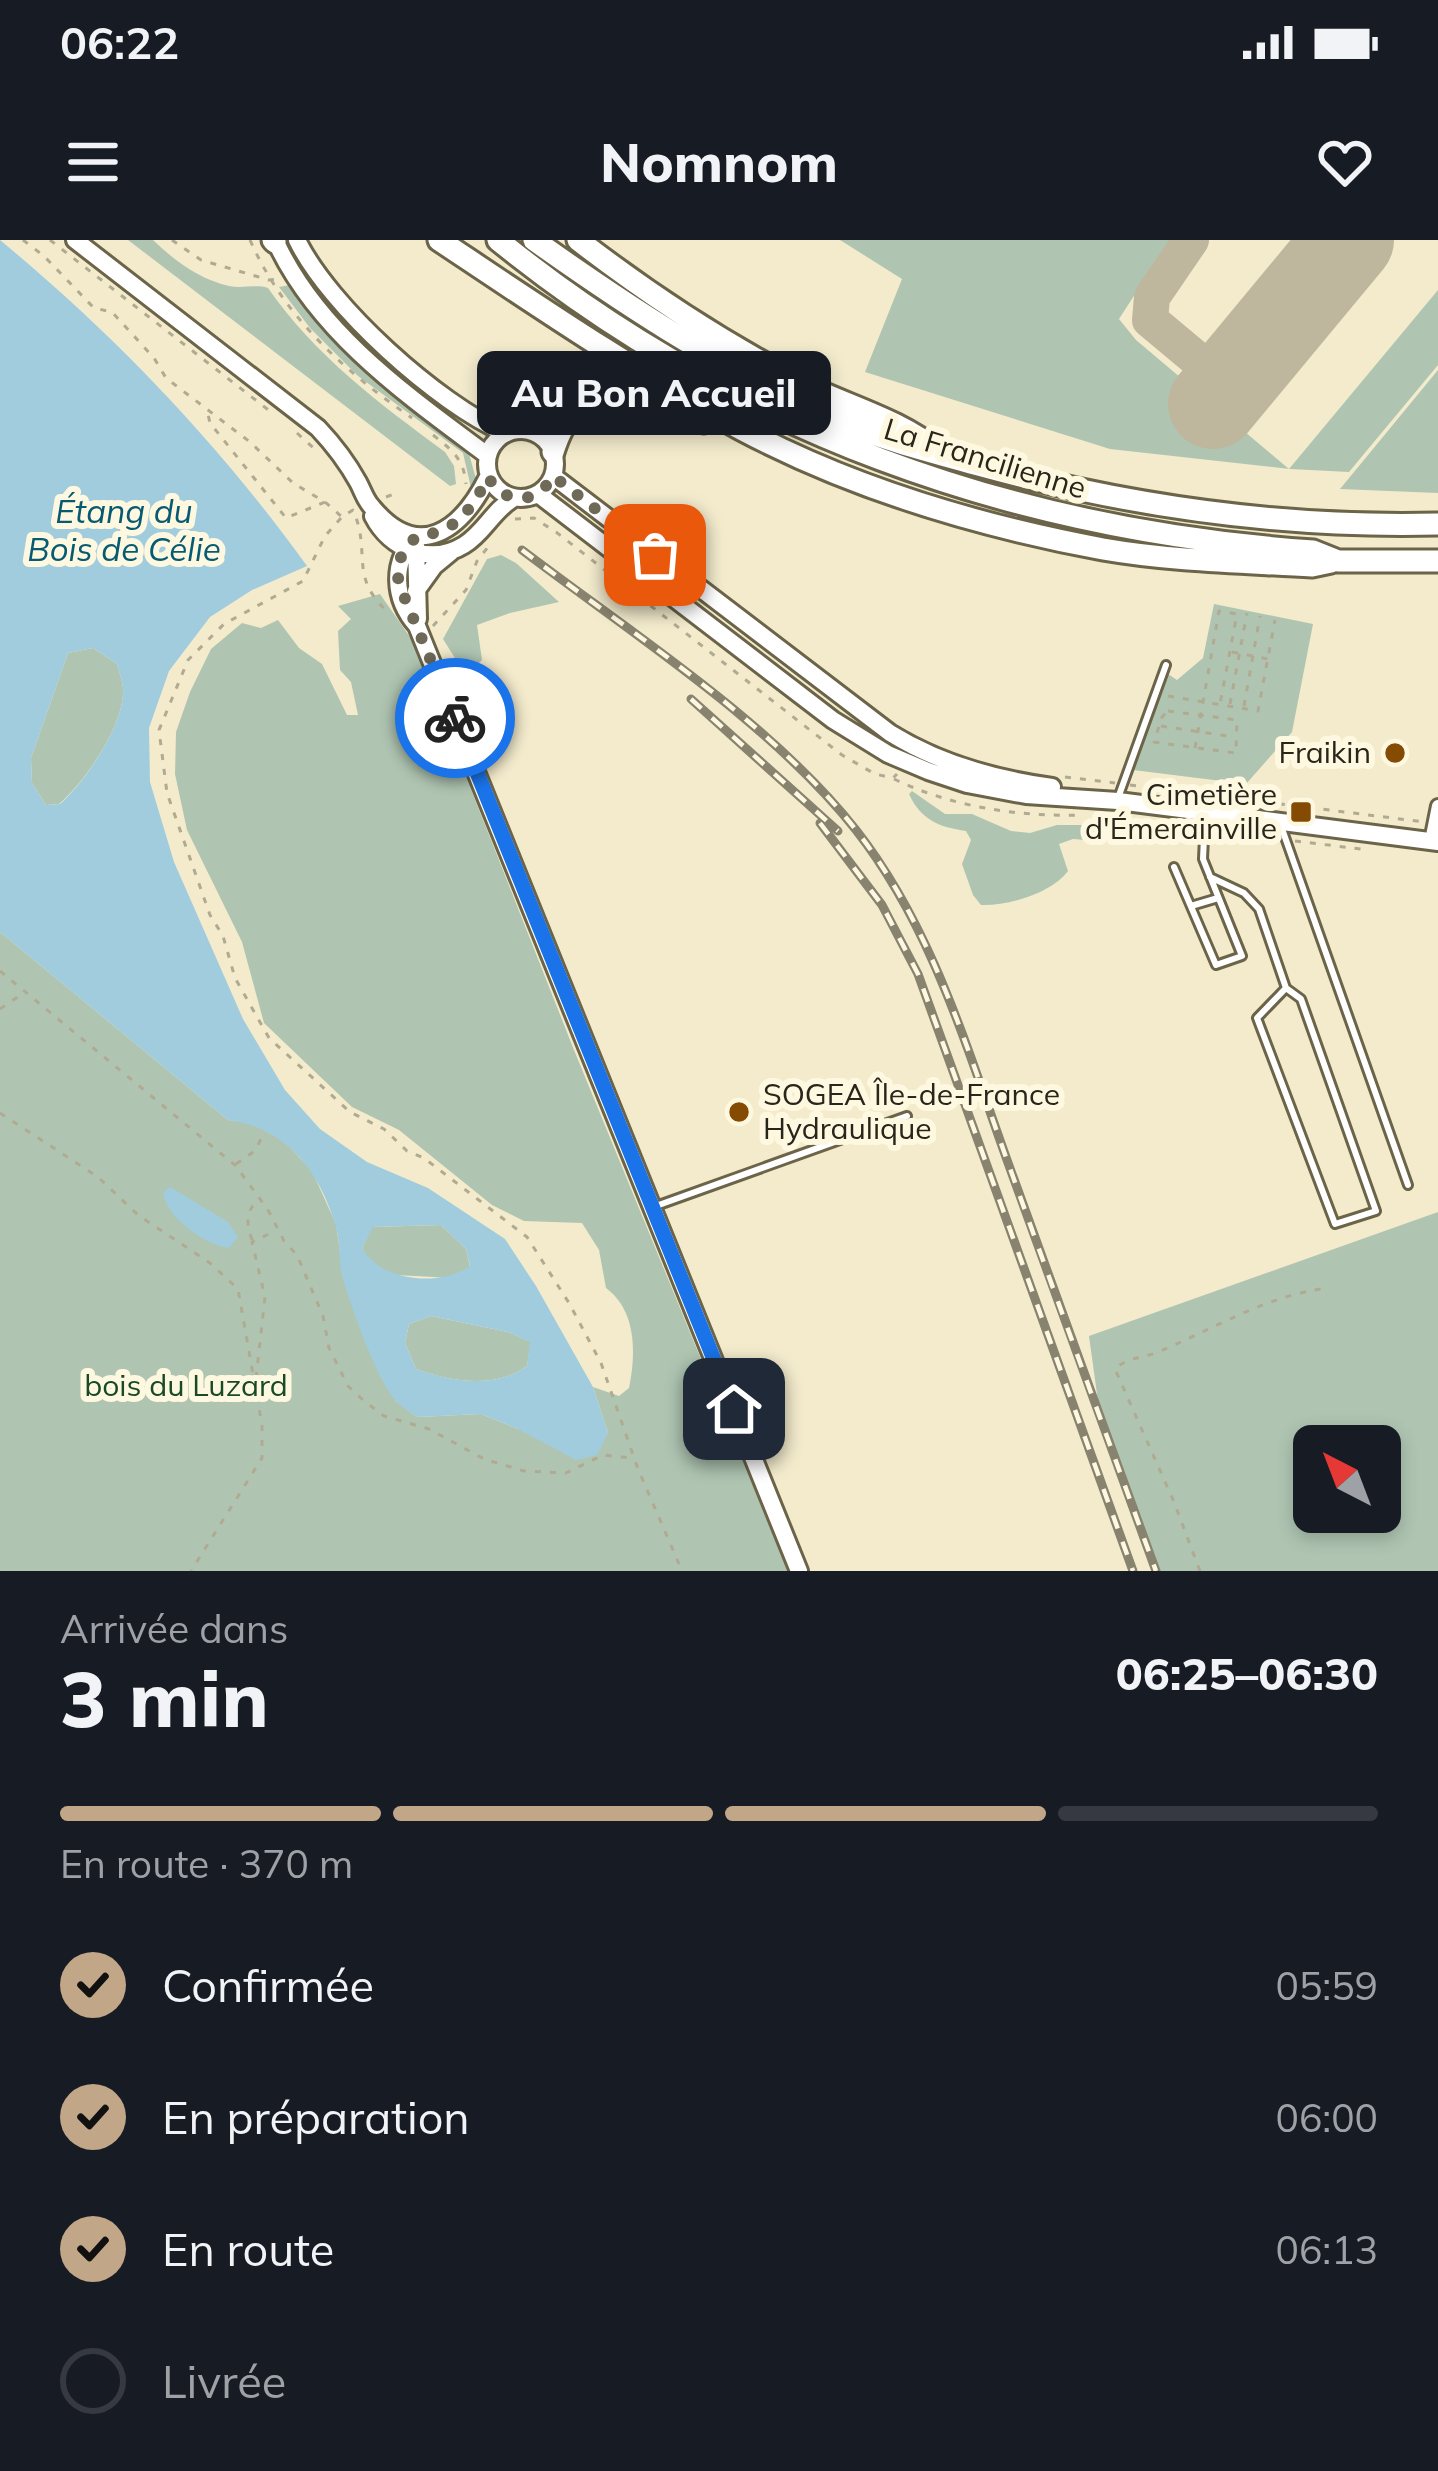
<!DOCTYPE html>
<html lang="fr">
<head>
<meta charset="utf-8">
<style>
	body { margin:0; font-family:Mulish,sans-serif; background:#20242c; color:#f1f3f6; height:100vh; display:flex; flex-direction:column; font-size:45px; white-space:nowrap }
	* { box-sizing:border-box; margin:0 }
	p { font-size:39px; color:#9ea1a6 }
	.icon { flex:none; width:66px; height:66px; fill:none; stroke:currentColor; stroke-width:2; stroke-linecap:round; stroke-linejoin:round }
	.map { position:relative; height:1331px; overflow:hidden }
	.drawer { display:flex; flex-direction:column; background:#171b24; flex:1 }
	.drawer>* { flex:none }
	.needle { width:78px; rotate:318deg }
	.controls { position:absolute; left:1293px; top:1185px; display:grid; gap:24px }
	.controls a { display:grid; place-items:center; width:108px; height:108px; border-radius:18px; background:#171b24; box-shadow:0 6px 18px #0003; font-size:60px }
	.pin { position:absolute; display:grid; place-items:center; width:102px; height:102px; color:#fff; margin:-51px; border-radius:24px; box-shadow:0 6px 18px #0006 }
	.courier { position:absolute; display:grid; place-items:center; width:120px; height:120px; margin:-60px; border:9px solid #1a73e8; border-radius:50%; background:#fff; color:#222; box-shadow:0 3px 15px #0007 }
	.bubble { position:absolute; height:84px; border-radius:18px; background:#171b24; box-shadow:0 6px 18px #0003; font-size:39px; font-weight:800; line-height:84px; text-align:center }
	.head em { font-style:normal; font-weight:800 }
	.head div { display:flex; flex-direction:column-reverse }
	.head { display:flex; align-items:center; justify-content:space-between; height:204px; padding:0 60px }
	h1 { font-size:78px; font-weight:800; line-height:90px }
	.bar { display:grid; grid-template-columns:repeat(4,1fr); gap:18px 12px; align-content:center; height:144px; padding:0 60px }
	.bar i { height:15px; border-radius:9px; background:#363941 }
	.bar .on { background:#c1a788 }
	.bar p { grid-column:span 4 }
	ol { padding:0 60px; list-style:none }
	li { display:flex; align-items:center; gap:36px; height:132px }
	li p { margin-inline-start:auto }
	li .icon { padding:12px; border-radius:50%; background:#c1a788; color:#111; stroke-width:4 }
	li:last-child { color:#9ea1a6 }
	li i { width:66px; height:66px; border:6px solid #363941; border-radius:50% }
	.status { display:flex; justify-content:space-between; align-items:center; height:84px; padding:0 60px; background:#171b24; direction:ltr }
	.status svg { height:33px; fill:currentColor }
	header { display:flex; justify-content:space-between; align-items:center; height:156px; padding:0 60px; background:#171b24; font-size:54px; font-weight:800 }
	.map>svg:first-child { display:block }
	.green { fill:#afc5b2; fill-rule:evenodd }
	.water { fill:#a1ccdd; fill-rule:evenodd }
	.lines { fill:none; stroke-linecap:round; stroke-linejoin:round }
	.taxiway { stroke:#beb79d; stroke-width:36 }
	.runway { stroke:#beb79d; stroke-width:90 }
	.lane-casing { stroke:#6b6449; stroke-width:12 }
	.street-casing { stroke:#6b6449; stroke-width:18 }
	.secondary-casing { stroke:#6b6449; stroke-width:22 }
	.highway-casing { stroke:#6b6449; stroke-width:27 }
	.path { stroke:#b1aa92; stroke-width:3; stroke-dasharray:6 9; stroke-linecap:butt }
	.lane { stroke:#fff; stroke-width:6 }
	.street { stroke:#fff; stroke-width:12 }
	.secondary { stroke:#fff; stroke-width:16 }
	.highway { stroke:#fff; stroke-width:21 }
	.rail-casing { stroke:#88836e; stroke-width:9 }
	.rail { stroke:#fff8e0; stroke-width:4.5; stroke-dasharray:14; stroke-linecap:butt }
	.done { stroke:#6f6a58; stroke-width:12; stroke-dasharray:0 21.6 }
	.route { stroke:#1a73e8; stroke-width:15 }
	.poi-dot { fill:#864b02; stroke:#fff8e0; stroke-width:4.5 }
	.labels { text-anchor:middle; stroke-width:12; stroke-linejoin:round; paint-order:stroke }
	.street-label { font-size:30px; fill:#28251a; stroke:#fff8e0 }
	.poi-label { font-size:30px; fill:#28251a; stroke:#fff8e0; text-anchor:end }
	.park-label { font-size:30px; fill:#184a26; stroke:#fff8e0 }
	.water-label { font-size:33px; font-style:italic; fill:#065b73; stroke:#fff8e0 }
</style>
</head>
<body>
<div class="status"><b>06:22</b><svg viewBox="0 0 49 12"><path d="M0 12V9h3v3zM5 12V6h3v6zM10 12V3h3v9zM15 12V0h3v12zM26 1h20v11H26zM47 4h2v5h-2z"/></svg></div>
<header><svg class="icon" aria-label="menu" viewBox="0 0 24 24"><path d="M4 6h16M4 12h16M4 18h16"/></svg>Nomnom<svg class="icon" aria-label="heart" viewBox="0 0 24 24"><path d="M12 20l-8-8c-3-5 5-10 8-4 3-6 11-1 8 4z"/></svg></header>
<div class="map">
<svg width="1438" height="1331" viewBox="0 0 1438 1331">
	<rect width="100%" height="100%" fill="#f3ebcc"/>
	<path class="green" d="M128 0H153C175 21 199 39 229 46 242 49 255 44 268 48 315 116 380 164 445 212L454 226 456 244 450 246Z
		M840 0H1170L1119 79 1136 100 1289 229 1438 50V125L1349 232 1290 229 1110 209 865 132 902 39Z
		M290 45 331 95 468 210 476 239 472 252 463 213 358 136 310 88 279 47Z
		M1438 130V253L1340 249Z
		M501 315 516 323 559 362 510 373 477 385 482 420 476 426H460L443 399 487 319Z
		M380 354 412 400 574 810 788 1331H0V692L228 880 255 883 286 903 312 931 336 984 344 1040 380 1134 396 1161 417 1177 481 1174 518 1189 608 1193 593 1147 619 1156 629 1148C636 1114 637 1071 606 1048L599 1010 582 983 524 981 492 965 399 890 352 867 264 783 242 702 187 590 175 534 176 492 190 452 211 409 242 383 261 388 278 380 299 408 322 424 347 475H358L351 442 340 430 338 391 351 379 338 366Z
		M1214 364 1313 384 1292 492 1246 544 1133 530 1168 434 1177 440 1203 418Z
		M93 408 117 424C119 432 124 444 123 453 122 488 85 542 59 564L46 565 32 543 31 518 68 413Z
		M912 551 945 574H972L1011 591 1030 593 1057 585H1104V595L1098 601 1073 599 1059 604 1068 631C1052 653 1008 666 981 665L973 655 962 624 971 600 966 591C939 587 921 580 909 554Z
		M1438 972V1331H1159L1098 1161 1089 1096ZM1380 1206V1272H1314V1206Z
		M441 985 466 1009 470 1027 453 1038 395 1035 370 1023 362 1008 372 987Z
		M431 1076 508 1092 531 1102 527 1126C495 1149 451 1142 416 1129L405 1103 409 1084Z"/>
	<path class="water" d="M0 0C116 96 219 204 307 326L252 350 210 377 169 431 149 488 150 542 174 622 243 779 285 850 320 889 367 922 428 948 505 999 536 1046 593 1147 608 1193 597 1215 576 1220 518 1189 481 1174 417 1177C410 1172 401 1166 395 1160 377 1139 351 1067 343 1039 338 1021 341 1001 335 984 319 930 285 887 228 880L0 692ZM93 408 117 424C119 432 124 444 123 453 122 488 85 542 60 564L46 565 32 543 31 518 68 413ZM441 985 466 1009 470 1026C441 1047 381 1042 362 1008L373 987ZM431 1076 508 1092 530 1102 527 1126C495 1149 452 1142 416 1129L405 1103 409 1084Z
		M170 947 228 982 238 997 229 1008C206 1005 166 978 163 953Z"/>
	<g class="lines">
		<path class="taxiway" d="M1191 0 1152 57 1150 80 1229 146"/>
		<path class="runway" d="M1213 164 1349 0"/>
		<defs>
			<path id="lane" d="M1118 558 1166 425
				M1281 586 1408 945
				M1174 627 1216 725 1242 716 1203 619 1205 576
				M1210 637 1244 653 1259 669 1286 748 1301 759 1376 971 1335 984 1257 778 1286 748
				M1191 666 1218 658
				M656 966 907 876"/>
			<path id="street" d="M1431 601 1438 566"/>
			<path id="secondary" d="M75 0 318 188C334 205 347 222 358 242 363 251 365 260 372 267 419 324 462 289 488 237
				M275 0C317 93 408 156 487 215
				M297 0C329 66 438 164 505 193
				M487 224a34 34 0 1 1 68 0a34 34 0 1 1-68 0Z
				M553 236 890 493C940 524 994 539 1052 547
				M538 254 833 480 888 514 928 531 967 544 1026 555 1118 561 1438 602
				M373 276C390 309 430 326 464 305 484 293 493 270 514 258
				M416 296C391 322 393 359 417 386L799 1331
				M416 303 418 379
				M416 351 434 326 451 312"/>
			<path id="highway" d="M273 0 275 2
				M439 0C538 66 636 133 741 189 852 248 980 286 1103 309 1172 321 1243 322 1312 326L1331 322
				M498 0C734 191 1011 290 1313 311L1338 321H1438
				M534 0C631 69 729 133 839 181 884 200 931 212 978 225 1128 266 1282 288 1438 284
				M578 0C647 53 719 101 797 141 842 165 898 178 937 211
				M553 212C579 127 641 152 704 182"/>
		</defs>
		<use href="#lane" class="lane-casing"/>
		<use href="#street" class="street-casing"/>
		<use href="#secondary" class="secondary-casing"/>
		<use href="#highway" class="highway-casing"/>
		<path class="path" d="M23 0 44 16 94 68 112 72 154 118 166 138 250 202 293 243 325 262 286 278 210 183 207 170
			M50 0 271 172
			M172 0 201 20 269 40 281 39
			M250 0C284 77 344 131 412 178
			M530 191 541 178
			M297 193 317 211
			M433 195C452 210 464 219 466 244
			M386 257 397 253
			M325 262 342 277 353 270C372 313 348 336 388 372
			M341 278 325 296 303 341 224 384 188 420 159 490 167 553 210 675 223 696 235 738 269 798 350 872 384 889 407 911 424 918 527 997 569 1063 601 1123 638 1229 682 1331
			M515 279 534 278 556 292 842 515 875 534 893 538 897 534
			M433 386 466 350 477 321 488 307
			M1232 412 1268 419
			M1168 456 1258 471 1275 380
			M1230 464 1247 373
			M1244 466 1260 376
			M1168 471 1237 480 1236 513 1154 502 1162 477Z
			M1161 486 1234 497
			M1195 508 1219 371 1237 374 1220 464
			M1065 537 1115 543
			M894 539C952 567 1019 577 1083 575
			M1130 545 1424 582
			M1212 590 1274 598
			M1295 601 1369 610
			M0 731 236 926 268 970 284 1001 297 1015 323 1076 329 1108 348 1146 363 1160 384 1176 429 1189 484 1219 524 1231 566 1233 603 1215 632 1218
			M0 769 25 752
			M0 873 98 937 138 975 210 1023 238 1049 262 1185V1218L191 1331
			M236 924 256 910 262 896
			M252 1000C247 985 244 970 259 961
			M256 1138 265 1057 252 1002 275 991
			M1200 1331 1174 1262 1115 1129C1129 1116 1142 1119 1158 1112 1214 1089 1265 1056 1327 1048"/>
		<use href="#lane" class="lane"/>
		<use href="#street" class="street"/>
		<use href="#secondary" class="secondary"/>
		<use href="#highway" class="highway"/>
		<defs>
			<path id="rail" d="M522 310C631 393 772 483 856 590 932 687 966 806 1007 920 1056 1057 1106 1194 1156 1331
				M691 459 838 591
				M820 583 882 665 918 734 1133 1331"/>
		</defs>
		<use href="#rail" class="rail-casing"/>
		<use href="#rail" class="rail"/>
	</g>
	<g class="lines">
		<path class="done" d="M455 478 398 342 399 320 416 296C455 294 472 269 488 237 505 266 537 265 553 236L655 315"/>
		<path class="route" d="M455 478 734 1169"/>
	</g>
	<g class="poi-dot">
		<circle cx="1395" cy="513" r="12"/>
		<rect x="1289" y="560" width="24" height="24" rx="6"/>
		<circle cx="739" cy="872" r="12"/>
	</g>
	<g class="labels">
		<g class="street-label">
			<text transform="translate(985 219) rotate(17)" y="10">La Francilienne</text>
		</g>
		<g class="poi-label">
			<text x="1371" y="523">Fraikin</text>
			<text x="1277" y="565">Cimetière<tspan x="1277" dy="34">d'Émerainville</tspan></text>
			<text x="763" y="865" text-anchor="start">SOGEA Île-de-France<tspan x="763" dy="34">Hydraulique</tspan></text>
		</g>
		<g class="park-label">
			<text x="186" y="1156">bois du Luzard</text>
		</g>
		<g class="water-label">
			<text x="124" y="283">Étang du<tspan x="124" dy="38">Bois de Célie</tspan></text>
		</g>
	</g>
</svg>
<div class="controls">
<a><svg class="needle" viewBox="-14 -14 28 28"><path d="M0-13l5 13h-10z" fill="#e53935"/><path d="M0 13l5-13h-10z" fill="#9ea1a6"/></svg></a>
</div>
<div class="pin" style="left:655px;top:315px;background:#ea580c"><svg class="icon" aria-label="bag" viewBox="0 0 24 24"><path d="M5 8h14l-1 12H6zM9 8a3 3 0 0 1 6 0"/></svg></div>
<div class="pin" style="left:734px;top:1169px;background:#1f2937"><svg class="icon" aria-label="home" viewBox="0 0 24 24"><path d="M3 11l9-7 9 7M6 9v11h12V9"/></svg></div>
<div class="courier" style="left:455px;top:478px"><svg class="icon" aria-label="bike" viewBox="0 0 24 24"><circle cx="6" cy="16" r="4"/><circle cx="18" cy="16" r="4"/><path d="M6 16l4-8h5l3 8M10 8l3 8H6M13 5h3"/></svg></div>
<div class="bubble" style="left:477px;top:111px;width:354px">Au Bon Accueil</div>
</div>
<section class="drawer">
<div class="head"><div><h1>3 min</h1><p>Arrivée dans</p></div><em>06:25–06:30</em></div>
<div class="bar"><i class="on"></i><i class="on"></i><i class="on"></i><i></i><p>En route · 370 m</p></div>
<ol>
<li><svg class="icon" aria-label="check" viewBox="0 0 24 24"><path d="M5 12l5 5 9-10"/></svg>Confirmée<p>05:59</p></li>
<li><svg class="icon" aria-label="check" viewBox="0 0 24 24"><path d="M5 12l5 5 9-10"/></svg>En préparation<p>06:00</p></li>
<li><svg class="icon" aria-label="check" viewBox="0 0 24 24"><path d="M5 12l5 5 9-10"/></svg>En route<p>06:13</p></li>
<li><i></i>Livrée</li>
</ol>
</section>
</body>
</html>
